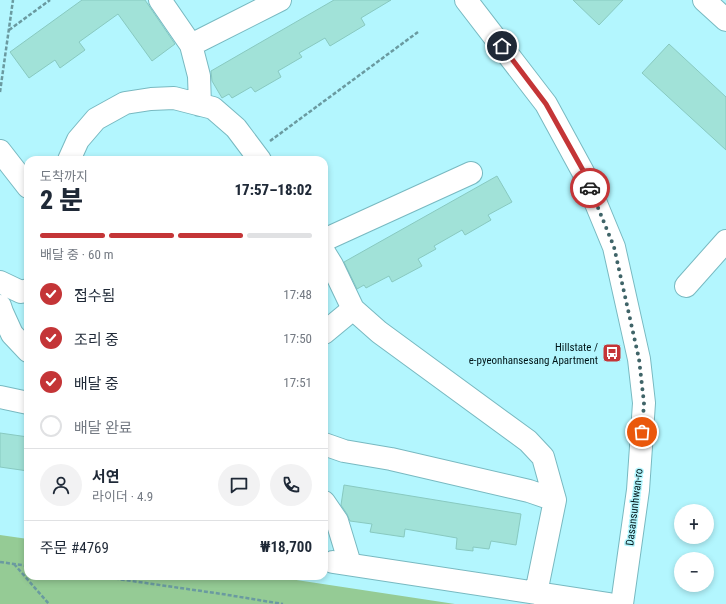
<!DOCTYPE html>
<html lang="ko">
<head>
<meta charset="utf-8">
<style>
	body { margin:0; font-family:"Roboto Condensed","Noto Sans KR",sans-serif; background:#f2f2f3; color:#1f2937; height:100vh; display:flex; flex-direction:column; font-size:15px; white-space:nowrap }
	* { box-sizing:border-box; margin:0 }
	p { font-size:13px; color:#747a83 }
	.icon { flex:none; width:22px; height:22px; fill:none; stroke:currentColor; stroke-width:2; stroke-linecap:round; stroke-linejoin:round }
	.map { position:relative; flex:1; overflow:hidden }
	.side { position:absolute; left:24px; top:156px; width:304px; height:424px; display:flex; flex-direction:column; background:#fff; border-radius:12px; box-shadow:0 2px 6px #0003 }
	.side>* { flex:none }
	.tools { position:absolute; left:674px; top:504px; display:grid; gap:8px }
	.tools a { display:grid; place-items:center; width:40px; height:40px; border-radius:50%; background:#fff; box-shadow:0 2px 6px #0003; font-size:20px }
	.pin { position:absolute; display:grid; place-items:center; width:34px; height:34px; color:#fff; margin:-17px; border:2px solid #fff; border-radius:50%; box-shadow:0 1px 4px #0007 }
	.courier { position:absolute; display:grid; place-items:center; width:40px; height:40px; margin:-20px; border:3px solid #c43537; border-radius:50%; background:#fff; color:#222; box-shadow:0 1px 5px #0007 }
	.head em { font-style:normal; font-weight:800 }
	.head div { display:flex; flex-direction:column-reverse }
	.head { display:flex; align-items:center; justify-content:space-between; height:68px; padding:0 16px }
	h1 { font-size:26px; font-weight:800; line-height:30px }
	.bar { display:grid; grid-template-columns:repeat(4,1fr); gap:6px 4px; align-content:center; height:48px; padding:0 16px }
	.bar i { height:5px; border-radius:3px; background:#e0e1e3 }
	.bar .selected { background:#c43537 }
	.bar p { grid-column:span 4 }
	.line { display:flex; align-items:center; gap:10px; padding:0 16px; border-top:1px solid #e0e1e3 }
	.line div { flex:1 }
	.round { display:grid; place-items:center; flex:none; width:42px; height:42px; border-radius:21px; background:#f2f2f3 }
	ol { padding:0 16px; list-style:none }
	li { display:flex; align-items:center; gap:12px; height:44px }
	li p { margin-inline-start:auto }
	li .icon { padding:4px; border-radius:50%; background:#c43537; color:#fff; stroke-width:4 }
	li:last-child { color:#747a83 }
	li i { width:22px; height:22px; border:2px solid #e0e1e3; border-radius:50% }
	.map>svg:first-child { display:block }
	.green { fill:#95cb95 }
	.building { fill:#a1e2d8; stroke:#88c9c0 }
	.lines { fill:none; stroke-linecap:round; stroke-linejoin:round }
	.minor-casing { stroke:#78b9c1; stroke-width:24 }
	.path { stroke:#6a9aa0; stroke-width:2.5; stroke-dasharray:4 2; stroke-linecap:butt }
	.minor { stroke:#fff; stroke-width:22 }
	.done { stroke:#3f6468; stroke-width:4; stroke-dasharray:0 7.2 }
	.route { stroke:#c43537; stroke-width:5 }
	.labels { text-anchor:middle; stroke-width:3; stroke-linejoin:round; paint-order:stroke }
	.poi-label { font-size:11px; fill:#001518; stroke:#b3f6fe; text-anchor:end }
	.street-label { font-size:11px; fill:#001518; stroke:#b3f6fe }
</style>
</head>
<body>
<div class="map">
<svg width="726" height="604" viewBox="0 0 726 604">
	<rect width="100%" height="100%" fill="#b3f6fe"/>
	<path class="green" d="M0 535 28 539V576H270L455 604H0Z"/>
	<path class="building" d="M82 0H145L175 44 152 61 118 14 79 42 85 50 60 68 55 60 29 78 10 52Z
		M334 0H391L361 18 365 25 330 46 325 38 299 53 302 57 278 71 281 77 255 92 251 87 232 98 229 94 222 98 212 81 211 71Z
		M573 0H623L599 25Z
		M669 44 726 97V150L642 73Z
		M497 176 512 202 488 215 491 220 465 235 462 230 434 246 436 249 418 259 422 266 392 282 389 276 366 288 364 285 357 289 344 262Z
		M0 433 28 437V471L0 467Z
		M344 485 521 514 516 545 491 541 489 549 473 547V551L456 549 457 538 405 529 404 537 370 532 372 524 350 521 347 514 341 505Z"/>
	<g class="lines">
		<defs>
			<path id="minor" d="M160 0 191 45 199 76 200 105
				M466 0 546 104 583 172 614 247 639 359 644 403 638 490 622 604
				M704 0 726 20
				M191 45 280 0
				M0 151 28 187
				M69 160 78 140 96 119 125 103 151 99 174 98 213 108 236 128 260 160
				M324 240 471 173
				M324 252 332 265 353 309 379 332 528 441 543 457 555 500 536 593
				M0 282 21 292 28 290
				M686 286 726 241
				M0 306 2 312 12 334 28 351
				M324 333 353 309
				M0 397 28 403
				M324 444 344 451 391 459 529 491 555 500
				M324 502 337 521 350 564
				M333 562 609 604"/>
		</defs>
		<use href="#minor" class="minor-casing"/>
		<path class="path" d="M9 30 50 0
			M0 92 13 0
			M270 141 418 32
			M0 562 28 566
			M14 564 49 604
			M97 576 222 594 283 604"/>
		<use href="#minor" class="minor"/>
	</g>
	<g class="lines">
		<path class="done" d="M590 188 614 247 639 359 644 403 642 432"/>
		<path class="route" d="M502 46 546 104 584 172 590 188"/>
	</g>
	<defs>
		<symbol id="bus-square" viewBox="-11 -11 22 22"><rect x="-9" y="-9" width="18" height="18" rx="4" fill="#c43537" stroke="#b3f6fe"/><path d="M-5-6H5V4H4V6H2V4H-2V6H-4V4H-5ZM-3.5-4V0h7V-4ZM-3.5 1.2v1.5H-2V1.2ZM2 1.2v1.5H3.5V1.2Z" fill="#fff"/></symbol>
	</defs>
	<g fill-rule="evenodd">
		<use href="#bus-square" x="601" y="342" width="22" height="22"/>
	</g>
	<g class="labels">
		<g class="poi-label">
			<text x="598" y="351">Hillstate /<tspan x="598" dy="13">e-pyeonhansesang Apartment</tspan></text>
		</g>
		<g class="street-label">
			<text transform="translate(634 507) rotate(-83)" y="4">Dasansunhwan-ro</text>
		</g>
	</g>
</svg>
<div class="tools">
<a>+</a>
<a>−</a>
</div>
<div class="pin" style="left:642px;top:432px;background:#ea580c"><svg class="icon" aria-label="bag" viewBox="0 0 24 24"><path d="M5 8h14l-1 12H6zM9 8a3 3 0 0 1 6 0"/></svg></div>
<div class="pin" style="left:502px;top:46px;background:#1f2937"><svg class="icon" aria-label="home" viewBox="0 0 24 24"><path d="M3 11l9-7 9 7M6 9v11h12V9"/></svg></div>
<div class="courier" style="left:590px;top:188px"><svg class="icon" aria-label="car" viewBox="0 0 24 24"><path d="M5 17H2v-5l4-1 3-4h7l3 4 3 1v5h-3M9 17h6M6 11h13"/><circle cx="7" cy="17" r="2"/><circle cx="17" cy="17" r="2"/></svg></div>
<section class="side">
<div class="head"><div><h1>2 분</h1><p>도착까지</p></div><em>17:57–18:02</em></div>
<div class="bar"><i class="selected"></i><i class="selected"></i><i class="selected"></i><i></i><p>배달 중 · 60 m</p></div>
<ol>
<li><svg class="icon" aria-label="check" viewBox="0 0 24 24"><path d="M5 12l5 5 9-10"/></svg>접수됨<p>17:48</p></li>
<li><svg class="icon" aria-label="check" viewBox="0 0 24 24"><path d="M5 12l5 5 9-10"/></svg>조리 중<p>17:50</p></li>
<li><svg class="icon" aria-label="check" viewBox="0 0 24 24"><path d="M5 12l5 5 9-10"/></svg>배달 중<p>17:51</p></li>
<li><i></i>배달 완료</li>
</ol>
<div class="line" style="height:72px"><a class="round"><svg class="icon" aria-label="person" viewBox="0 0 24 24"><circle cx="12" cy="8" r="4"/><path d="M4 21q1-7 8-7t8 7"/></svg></a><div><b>서연</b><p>라이더 · 4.9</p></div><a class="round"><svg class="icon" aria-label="chat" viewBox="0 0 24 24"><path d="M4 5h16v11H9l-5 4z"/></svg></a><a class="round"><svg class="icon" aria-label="phone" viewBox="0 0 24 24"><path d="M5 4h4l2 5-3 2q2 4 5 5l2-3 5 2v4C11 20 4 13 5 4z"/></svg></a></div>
<div class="line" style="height:52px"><div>주문 #4769</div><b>₩18,700</b></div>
</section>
</div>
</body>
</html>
